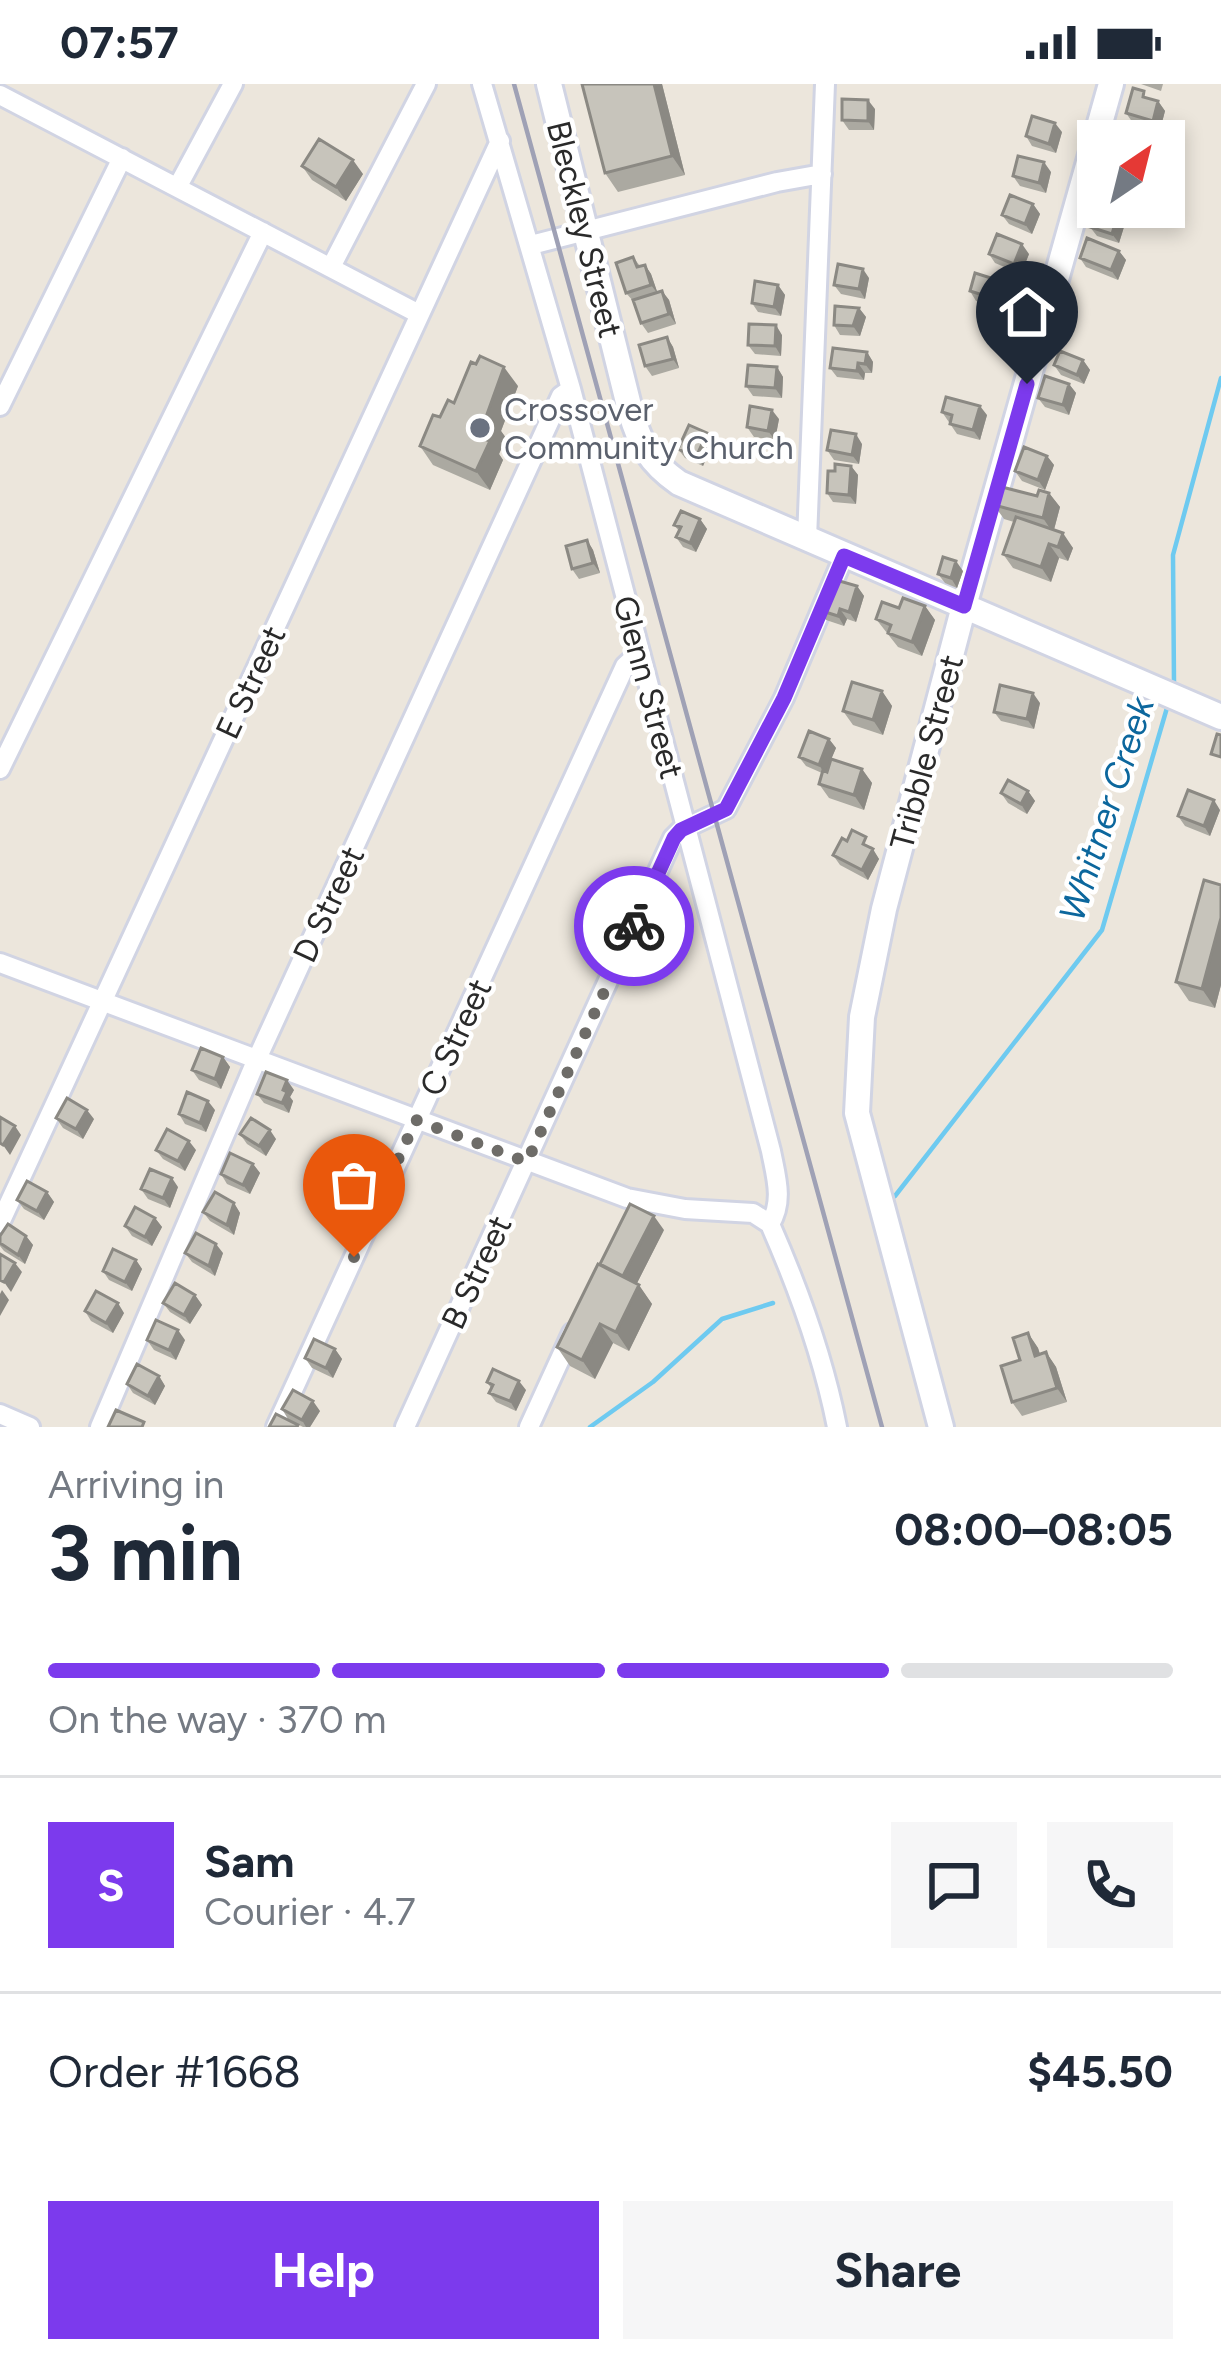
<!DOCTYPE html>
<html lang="en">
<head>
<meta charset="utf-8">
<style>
	body { margin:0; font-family:Figtree,sans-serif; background:#f6f6f7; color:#1f2937; height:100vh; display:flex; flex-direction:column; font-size:45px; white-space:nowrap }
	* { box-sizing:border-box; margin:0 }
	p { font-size:39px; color:#747a83 }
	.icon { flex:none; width:66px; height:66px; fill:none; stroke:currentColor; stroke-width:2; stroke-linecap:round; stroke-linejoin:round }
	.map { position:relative; height:1343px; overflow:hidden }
	.sheet { display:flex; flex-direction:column; background:#fff; flex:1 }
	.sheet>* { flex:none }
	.needle { width:78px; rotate:35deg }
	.buttons { position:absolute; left:1077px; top:36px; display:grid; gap:24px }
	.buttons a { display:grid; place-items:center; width:108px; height:108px; border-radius:0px; background:#fff; box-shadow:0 6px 18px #0003; font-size:60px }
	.pin { position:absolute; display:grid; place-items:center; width:102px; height:102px; color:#fff; margin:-123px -51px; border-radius:50% 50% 50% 0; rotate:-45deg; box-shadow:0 0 12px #0007 }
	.pin .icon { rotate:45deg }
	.courier { position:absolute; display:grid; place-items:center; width:120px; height:120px; margin:-60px; border:9px solid #7c3aed; border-radius:50%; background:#fff; color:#222; box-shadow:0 3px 15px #0007 }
	.summary em { font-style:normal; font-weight:700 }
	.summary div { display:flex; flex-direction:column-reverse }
	.summary { display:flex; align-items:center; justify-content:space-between; height:204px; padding:0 48px }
	h1 { font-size:78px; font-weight:700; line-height:90px }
	.bar { display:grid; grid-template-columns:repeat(4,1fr); gap:18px 12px; align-content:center; height:144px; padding:0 48px }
	.bar i { height:15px; border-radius:9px; background:#e0e1e3 }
	.bar .current { background:#7c3aed }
	.bar p { grid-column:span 4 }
	.line { display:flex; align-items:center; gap:30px; padding:0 48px; border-top:3px solid #e0e1e3 }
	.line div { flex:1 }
	.round { display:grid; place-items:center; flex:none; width:126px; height:126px; border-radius:0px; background:#f6f6f7 }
	.primary-button { display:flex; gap:24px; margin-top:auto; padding:24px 48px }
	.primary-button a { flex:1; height:138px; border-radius:0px; background:#7c3aed; color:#fff; font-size:48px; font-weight:700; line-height:138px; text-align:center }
	.primary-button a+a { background:#f6f6f7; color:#1f2937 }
	.status { display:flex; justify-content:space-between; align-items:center; height:84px; padding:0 60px; background:#fff; direction:ltr }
	.status svg { height:33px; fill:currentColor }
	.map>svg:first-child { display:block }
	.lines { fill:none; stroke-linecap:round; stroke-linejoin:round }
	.stream { stroke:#6ecaf0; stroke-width:4.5 }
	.street-casing { stroke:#d1d4e3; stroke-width:24 }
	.secondary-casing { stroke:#d1d4e3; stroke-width:30 }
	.street { stroke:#fff; stroke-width:18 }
	.secondary { stroke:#fff; stroke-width:24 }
	.rail { stroke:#9fa1b5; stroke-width:4.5 }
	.wall { fill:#aba9a1 }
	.shaded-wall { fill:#8b8983 }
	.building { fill:#c7c4bb; stroke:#8b8983; stroke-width:3 }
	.done { stroke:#6e6c68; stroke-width:12; stroke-dasharray:0 21.6 }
	.route { stroke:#7c3aed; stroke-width:15 }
	.worship-dot { fill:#6b7280; stroke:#fff; stroke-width:4.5 }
	.labels { text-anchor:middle; stroke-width:9; stroke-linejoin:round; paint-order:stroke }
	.street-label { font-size:33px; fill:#2a2a2a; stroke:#fff }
	.worship-label { font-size:33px; fill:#5b616d; stroke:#fff; text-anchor:start }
	.water-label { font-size:36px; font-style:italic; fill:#0c679d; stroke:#fff }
</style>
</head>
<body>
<div class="status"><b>07:57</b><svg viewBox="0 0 49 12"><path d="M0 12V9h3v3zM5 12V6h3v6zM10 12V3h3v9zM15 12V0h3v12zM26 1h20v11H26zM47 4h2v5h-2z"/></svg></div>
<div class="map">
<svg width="1221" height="1343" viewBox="0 0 1221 1343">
	<rect width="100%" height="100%" fill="#ece6dc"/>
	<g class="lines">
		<path class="stream" d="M1174 600 1173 471 1221 294
			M895 1112 1102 846 1169 617
			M590 1343 653 1298 722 1235 773 1219"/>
		<defs>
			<path id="street" d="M482 0 571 305 771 1067C776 1093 784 1117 770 1140
				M0 11 419 230
				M178 102 233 0
				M531 161 777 98 822 90
				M331 183 426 0
				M0 322 122 74
				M807 455 825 0
				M0 685 263 148
				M0 879 627 1114 685 1125 753 1129 770 1140
				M0 1139 500 57
				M770 1140C799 1206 823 1272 837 1343
				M0 1330 30 1343
				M100 1343 256 977 561 312 571 305
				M276 1343 625 582 640 568
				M405 1343 673 754 681 746 726 725 784 614 844 472
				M529 1343 572 1249"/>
			<path id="secondary" d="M549 0 630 326C640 360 649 378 679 399L1221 633
				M941 1343 857 1029 862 933 884 825 964 522 1111 0"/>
		</defs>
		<use href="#street" class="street-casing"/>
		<use href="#secondary" class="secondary-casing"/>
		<use href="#street" class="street"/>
		<use href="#secondary" class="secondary"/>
		<path class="rail" d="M514 0 882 1343"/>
	</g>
	<path class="wall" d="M582 0H662L685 91 618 108 605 89Z
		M1141 0H1163L1161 7Z
		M1158 17 1165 27 1160 46 1133 39 1126 29Z
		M875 25 874 46H849L842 36Z
		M1062 48 1056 69 1032 62 1026 52Z
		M302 82 363 90 346 117 312 96Z
		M1051 88 1046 109 1020 102 1013 92Z
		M1033 120 1040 130 1032 150 1009 140 1002 131Z
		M1128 130 1119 159 1097 152 1090 143Z
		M1119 167 1126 176 1118 196 1086 183 1080 174Z
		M989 170H1029L1021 190 995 179Z
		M633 173 640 182 645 181 651 190 657 208 662 207 669 216 676 240 648 249 641 239 634 218 626 209Z
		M869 194 865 215 841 210 834 201Z
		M778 201 785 211 781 232 758 228 752 219Z
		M970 207 1017 209 1011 228 976 217Z
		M859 224 866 233 860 252 840 251 834 241Z
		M782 251 781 272 755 270 748 261Z
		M667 253 673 263 679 284 652 292 645 282Z
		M867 268 873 278 872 289H865L864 296 837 293 830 284Z
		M1083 276 1090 286 1084 300 1061 291 1054 281Z
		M777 283 783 293 782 314 753 312 746 302Z
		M1069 300 1076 309 1069 331 1045 323 1038 314Z
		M518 302 501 347 506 354 499 370 503 376 490 406 433 381 420 362 440 333 454 319Z
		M942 328 987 331 980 356 957 350Z
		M779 335 775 356 754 353 747 343Z
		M707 349 713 359 703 382 685 374 678 365Z
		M862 360 859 380 834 376 827 366Z
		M1047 372 1054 381 1045 406 1022 397 1015 387Z
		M851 382 858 391 856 420 833 418 827 409 835 387Z
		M1049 409 1060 423 1054 446 1073 464 1068 477 1059 474 1051 498 1013 484 1003 470 1014 438 1004 435 994 421Z
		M700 435 707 445 696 468 683 463 676 453 679 447 674 441Z
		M587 456 593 466 600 489 579 495 572 485Z
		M963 487 957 504 945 499 938 490Z
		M857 502 864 512 856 538 847 535 844 542 826 536 819 526Z
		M925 522 935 536 922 572 898 563 876 535 899 524Z
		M882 607 892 622 883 651 853 641 843 627Z
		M1040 619 1034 645 1001 637 994 628Z
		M829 655 836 664 831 675 862 685 872 699 864 726 829 714 819 700 822 689 806 682 799 673Z
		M1028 707 1035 717 1027 730 1008 719 1001 709Z
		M1220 726 1210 752 1185 742 1178 732Z
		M847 757 873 763 872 765 879 775 868 796 840 781 833 771Z
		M1221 801V901L1215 924 1189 917 1176 898Z
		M223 973 230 983 221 1005 199 996 192 986Z
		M294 1006 290 1013 293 1017 289 1029 264 1019 257 1010Z
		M215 1026 206 1048 185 1040 179 1030Z
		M56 1034 94 1035 83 1055 63 1044Z
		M240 1050 276 1055 266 1072 247 1060Z
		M156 1066H196L185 1087 163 1075Z
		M253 1080 260 1089 250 1110 227 1100 221 1090Z
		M178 1103 170 1124 148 1115 141 1105Z
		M47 1108 54 1118 44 1136 24 1125 17 1116Z
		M234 1119 240 1129 234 1151 210 1137 203 1128Z
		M155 1134 162 1143 152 1162 132 1152 125 1142Z
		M664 1146 637 1199 652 1220 629 1267 613 1259 595 1295 570 1282 557 1263 601 1182Z
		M0 1152H26L33 1161 25 1180 4 1167 0 1162Z
		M185 1169H223L215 1192 192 1178Z
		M136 1176 142 1185 132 1207 109 1196 103 1187Z
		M195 1211 202 1221 190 1240 170 1228 163 1219Z
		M85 1227 124 1229 113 1249 91 1237Z
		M1028 1249 1038 1264 1040 1270 1046 1268 1056 1283 1067 1318 1022 1332 1012 1318Z
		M147 1256H185L176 1276 154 1266Z
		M335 1265 342 1275 333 1294 312 1284 305 1274Z
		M159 1292 165 1302 155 1321 133 1309 127 1300Z
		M487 1298 526 1306 516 1327 496 1318 489 1309 491 1304Z
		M282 1325 320 1327 310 1343H303L288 1335Z"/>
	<path class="shaded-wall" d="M654 0H662L685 91 672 72Z
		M868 16 875 25 874 46 868 37Z
		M1158 17 1165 27 1160 46 1153 37Z
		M1055 39 1062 48 1056 69 1049 60Z
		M353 76 363 90 346 117 336 103Z
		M1044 78 1051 88 1046 109 1039 99Z
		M1033 120 1040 130 1032 150 1025 140Z
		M1120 123H1123L1128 130 1119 159 1112 150Z
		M1022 160 1029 170 1021 190 1014 180Z
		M1119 167 1126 176 1118 196 1111 186Z
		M645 181 651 190 658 210 651 201Z
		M863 185 869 194 865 215 859 205Z
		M1010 200 1017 209 1011 228 1005 218Z
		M778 201 785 211 781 232 774 223Z
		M662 207 669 216 676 240 669 230Z
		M859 224 866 233 860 252 853 242Z
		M776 241 782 251 781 272 775 262Z
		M667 253 673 263 679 284 673 275Z
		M867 268 873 278 872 289 865 280Z
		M1083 276 1090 286 1084 300 1077 291Z
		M858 279 865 289 864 296 857 287Z
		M504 283 518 302 501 347 506 354 499 370 503 376 490 406 476 387 486 333Z
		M777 283 783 293 782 314 775 304Z
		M1069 300 1076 309 1069 331 1063 321Z
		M980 322 987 331 980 356 973 346Z
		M772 326 779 335 775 356 768 347Z
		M707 349 713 359 703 382 696 373Z
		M856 350 862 360 859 380 852 371Z
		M1047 372 1054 381 1045 406 1038 396Z
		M851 382 858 391 856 420 849 411Z
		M1049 409 1060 423 1053 449 1043 434Z
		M700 435 707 445 696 468 690 459Z
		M1063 449 1073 464 1068 477 1058 463Z
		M587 456 593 466 600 489 593 479Z
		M1049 460 1059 474 1051 498 1041 483Z
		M956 477 963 487 957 504 951 494Z
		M857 502 864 512 856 538 849 528Z
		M925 522 935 536 922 572 912 558Z
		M840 525 847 535 844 542 838 532Z
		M882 607 892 622 883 651 873 636Z
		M1033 609 1040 619 1034 645 1027 635Z
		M829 655 836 664 825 690 819 681Z
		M862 685 872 699 864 726 854 711Z
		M1028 707 1035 717 1027 730 1021 720Z
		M1214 716 1220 726 1210 752 1204 742Z
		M873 765 879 775 868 796 862 786Z
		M1221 834V901L1215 924 1202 905Z
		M223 973 230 983 221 1005 215 995Z
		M287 996 294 1006 290 1013 293 1017 289 1029 282 1019 283 1006Z
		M208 1017 215 1026 206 1048 200 1039Z
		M87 1026 94 1035 83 1055 76 1045Z
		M15 1042 21 1051 10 1071 3 1061Z
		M270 1046 276 1055 266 1072 259 1062Z
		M189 1057 196 1066 185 1087 178 1077Z
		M253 1080 260 1089 250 1110 243 1101Z
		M172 1094 178 1103 170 1124 163 1114Z
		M47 1108 54 1118 44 1136 37 1127Z
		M234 1119 240 1129 234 1151 227 1141Z
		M654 1132 664 1146 633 1207 623 1192Z
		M155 1134 162 1143 152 1162 145 1153Z
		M26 1152 33 1161 25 1180 18 1171Z
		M216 1160 223 1169 215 1192 209 1182Z
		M136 1176 142 1185 132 1207 125 1198Z
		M15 1179 22 1188 11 1208 4 1198Z
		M639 1201 652 1220 629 1267 616 1248Z
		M2 1206 9 1216 0 1232V1210Z
		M195 1211 202 1221 190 1240 184 1231Z
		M118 1219 124 1229 113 1249 106 1239Z
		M600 1240 613 1259 595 1295 582 1276Z
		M178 1246 185 1256 176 1276 169 1266Z
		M1028 1249 1038 1264 1045 1286 1035 1272Z
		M335 1265 342 1275 333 1294 326 1284Z
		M1046 1268 1056 1283 1067 1318 1057 1304Z
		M159 1292 165 1302 155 1321 148 1312Z
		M519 1297 526 1306 516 1327 510 1317Z
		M313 1317 320 1327 310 1343H306L302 1336Z"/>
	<path class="building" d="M582 0H654L672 72 605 89Z
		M1133 4 1144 7 1143 13 1158 17 1153 37 1126 29Z
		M842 15 868 16V37L842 36Z
		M1032 32 1055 39 1049 60 1026 52Z
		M1120 40 1151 48 1148 57H1115Z
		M319 55 353 76 336 103 302 82Z
		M1018 72 1044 78 1039 99 1013 92Z
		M1010 111 1033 120 1025 140 1002 131Z
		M1098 116V123H1120L1112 150 1090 143Z
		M997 150 1022 160 1014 180 989 170Z
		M1087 154 1119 167 1111 186 1080 174Z
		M633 173 637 183 645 181 651 201 626 209 616 179Z
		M838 180 863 185 859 205 834 201Z
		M975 189 1010 200 1005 218 970 207Z
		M755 197 778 201 774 223 752 219Z
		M662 207 669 230 641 239 633 216Z
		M835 222 859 224 853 242 834 241Z
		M749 240 776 241 775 262 748 261Z
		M667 253 673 275 645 282 639 261Z
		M833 264 867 268 865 280 858 279 857 287 830 284Z
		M1060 267 1083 276 1077 291 1054 281Z
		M480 272 504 283 486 333 492 335 484 355 490 357 476 387 420 362 433 331 440 333 448 316 454 319 471 278 476 280Z
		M748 281 777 283 775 304 746 302Z
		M1045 292 1069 300 1063 321 1038 314Z
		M946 313 980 322 973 346 950 340 952 331 942 328Z
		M750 322 772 326 768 347 747 343Z
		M689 341 707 349 696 373 678 365Z
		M831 346 856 350 852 371 827 366Z
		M1024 363 1047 372 1038 396 1015 387Z
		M835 380 851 382 849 411 827 409 828 387H835Z
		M998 402 1037 412 1039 406 1049 409 1043 434 994 421Z
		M681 427 700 435 690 459 676 453 681 443 674 441Z
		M1016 433 1063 449 1058 463 1049 460 1041 483 1003 470Z
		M587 456 593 479 572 485 566 462Z
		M943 473 956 477 951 494 938 490Z
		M829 494 857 502 849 528 840 525 838 532 819 526Z
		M903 514 925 522 912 558 888 549 891 541 876 535 882 518 899 524Z
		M852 598 882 607 873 636 843 627Z
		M1000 601 1033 609 1027 635 994 628Z
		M809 647 829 655 819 681 799 673Z
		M1217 650 1221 651V673L1211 670Z
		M831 675 862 685 854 711 819 700 823 686 827 688Z
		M1008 696 1028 707 1021 720 1001 709Z
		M1188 706 1214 716 1204 742 1178 732Z
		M852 746 866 753 863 760 873 765 862 786 833 771 842 754 847 757Z
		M1204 796 1221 801V834L1202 905 1176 898Z
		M201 964 223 973 215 995 192 986Z
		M266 988 287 996 283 1006 287 1008 282 1019 257 1010Z
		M187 1008 208 1017 200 1039 179 1030Z
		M67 1014 87 1026 76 1045 56 1034Z
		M0 1033 15 1042 3 1061 0 1059Z
		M251 1034 270 1046 259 1062 240 1050Z
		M167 1045 189 1057 178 1077 156 1066Z
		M230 1069 253 1080 243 1101 221 1090Z
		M150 1085 172 1094 163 1114 141 1105Z
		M27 1097 47 1108 37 1127 17 1116Z
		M215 1108 234 1119 227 1141 203 1128Z
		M630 1120 654 1132 623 1192 600 1180Z
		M135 1123 155 1134 145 1153 125 1142Z
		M8 1140 26 1152 18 1171 0 1159V1152Z
		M196 1149 216 1160 209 1182 185 1169Z
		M113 1165 136 1176 125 1198 103 1187Z
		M0 1170 15 1179 4 1198 0 1196Z
		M598 1180 639 1201 616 1248 600 1240 582 1276 557 1263Z
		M175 1199 195 1211 184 1231 163 1219Z
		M96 1207 118 1219 106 1239 85 1227Z
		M156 1236 178 1246 169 1266 147 1256Z
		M1028 1249 1035 1272 1046 1268 1057 1304 1012 1318 1001 1282 1020 1276 1013 1254Z
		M314 1255 335 1265 326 1284 305 1274Z
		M137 1280 159 1292 148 1312 127 1300Z
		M493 1285 519 1297 510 1317 489 1309 493 1301 487 1298Z
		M293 1306 313 1317 302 1336 282 1325Z
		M116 1326 144 1338 142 1343H108Z
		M276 1330 298 1341 297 1343H269Z"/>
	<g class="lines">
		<path class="done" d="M354 1173 416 1036 527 1078 634 842"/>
		<path class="route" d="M634 842 674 754 681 746 726 725 784 614 844 472 964 522 1027 300"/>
	</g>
	<circle class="worship-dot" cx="480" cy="344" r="12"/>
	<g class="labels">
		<g class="street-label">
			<text transform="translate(585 145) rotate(76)" y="12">Bleckley Street</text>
			<text transform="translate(250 598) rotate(-65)" y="12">E Street</text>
			<text transform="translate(649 603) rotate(75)" y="12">Glenn Street</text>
			<text transform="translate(926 668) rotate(-75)" y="12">Tribble Street</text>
			<text transform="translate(328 820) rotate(-65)" y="12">D Street</text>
			<text transform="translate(455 953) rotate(-65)" y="12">C Street</text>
			<text transform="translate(476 1188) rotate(-65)" y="12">B Street</text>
		</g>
		<g class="worship-label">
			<text x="504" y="337">Crossover<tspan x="504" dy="38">Community Church</tspan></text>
		</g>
		<g class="water-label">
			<text transform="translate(1106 725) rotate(-72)" y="13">Whitner Creek</text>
		</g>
	</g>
</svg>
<div class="buttons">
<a><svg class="needle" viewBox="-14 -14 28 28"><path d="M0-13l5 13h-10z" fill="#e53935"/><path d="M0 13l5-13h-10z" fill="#747a83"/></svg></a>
</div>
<div class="pin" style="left:354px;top:1173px;background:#ea580c"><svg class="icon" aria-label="bag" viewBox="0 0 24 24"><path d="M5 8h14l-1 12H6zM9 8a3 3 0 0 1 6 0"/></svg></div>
<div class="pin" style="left:1027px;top:300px;background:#1f2937"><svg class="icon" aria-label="home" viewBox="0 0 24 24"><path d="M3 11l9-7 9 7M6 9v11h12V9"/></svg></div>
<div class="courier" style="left:634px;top:842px"><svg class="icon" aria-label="bike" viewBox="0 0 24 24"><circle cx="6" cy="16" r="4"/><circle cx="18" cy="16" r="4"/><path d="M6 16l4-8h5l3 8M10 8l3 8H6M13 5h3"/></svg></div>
</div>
<section class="sheet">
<div class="summary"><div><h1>3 min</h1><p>Arriving in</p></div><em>08:00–08:05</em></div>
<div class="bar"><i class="current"></i><i class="current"></i><i class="current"></i><i></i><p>On the way · 370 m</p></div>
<div class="line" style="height:216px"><b class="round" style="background:#7c3aed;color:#fff">S</b><div><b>Sam</b><p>Courier · 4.7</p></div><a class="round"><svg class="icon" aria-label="chat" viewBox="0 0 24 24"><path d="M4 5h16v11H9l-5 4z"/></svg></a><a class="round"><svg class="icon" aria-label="phone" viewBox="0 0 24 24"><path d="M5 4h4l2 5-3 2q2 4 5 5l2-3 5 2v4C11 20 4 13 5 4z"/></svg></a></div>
<div class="line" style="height:156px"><div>Order #1668</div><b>$45.50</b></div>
<div class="primary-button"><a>Help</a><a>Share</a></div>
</section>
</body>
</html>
